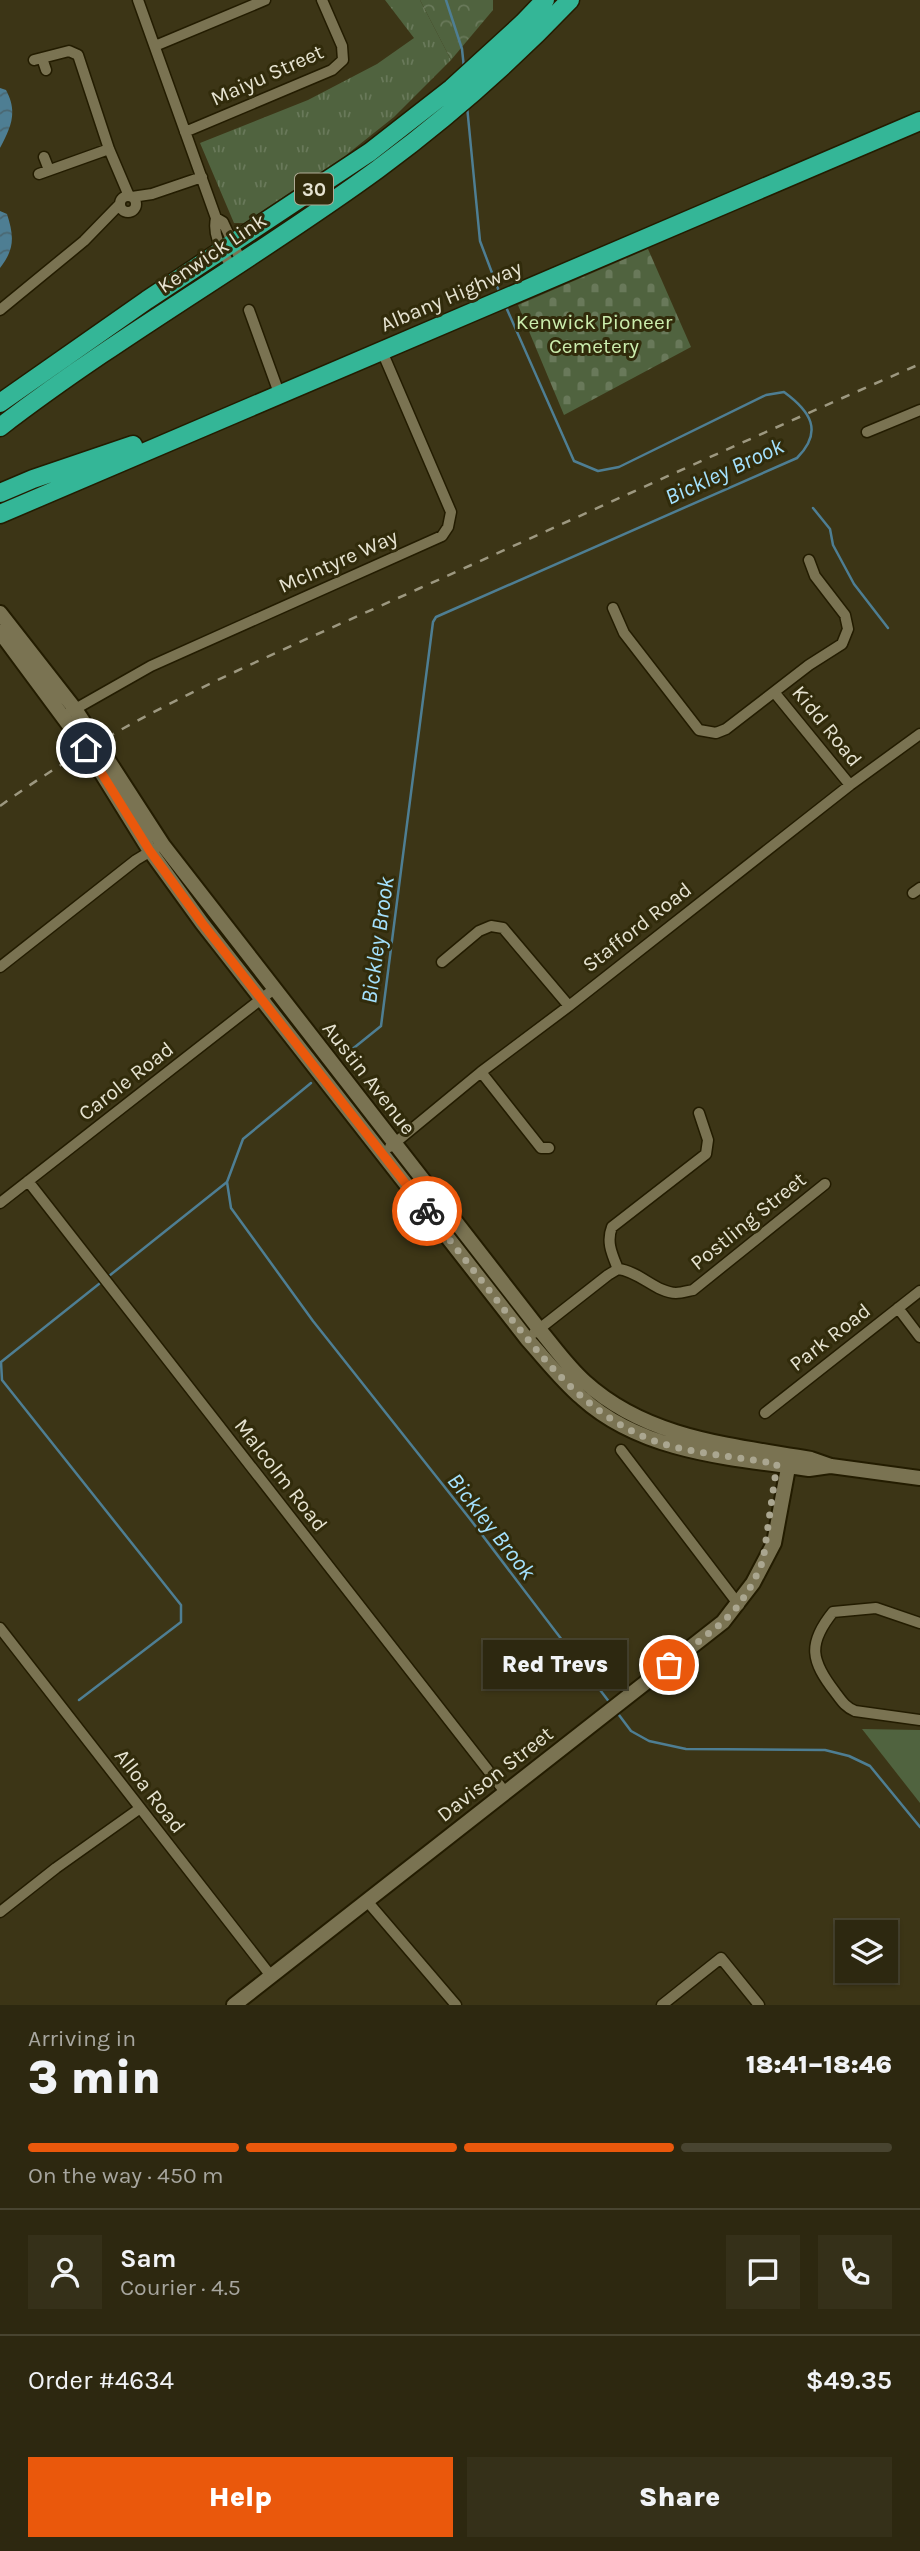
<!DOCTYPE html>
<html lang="en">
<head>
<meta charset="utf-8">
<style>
	body { margin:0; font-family:Karla,sans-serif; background:#353019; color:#f1f3f6; height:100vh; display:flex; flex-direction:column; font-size:26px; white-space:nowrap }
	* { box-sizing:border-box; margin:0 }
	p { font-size:23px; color:#a7a69f }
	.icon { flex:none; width:38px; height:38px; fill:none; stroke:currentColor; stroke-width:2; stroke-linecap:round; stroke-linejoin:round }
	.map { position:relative; height:2005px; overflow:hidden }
	.drawer { display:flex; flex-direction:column; background:#2d2810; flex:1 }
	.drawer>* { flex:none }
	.controls { position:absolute; left:835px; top:1920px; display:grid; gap:14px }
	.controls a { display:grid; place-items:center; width:63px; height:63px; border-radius:0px; background:#2d2810; box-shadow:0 2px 5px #0004,0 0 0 2px #484430; font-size:35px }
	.pin { position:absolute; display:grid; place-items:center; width:60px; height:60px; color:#fff; margin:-30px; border:4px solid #fff; border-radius:50%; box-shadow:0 2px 7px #0007 }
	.courier { position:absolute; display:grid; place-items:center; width:70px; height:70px; margin:-35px; border:5px solid #ea580c; border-radius:50%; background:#fff; color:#222; box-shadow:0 2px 9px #0007 }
	.bubble { position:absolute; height:49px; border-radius:0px; background:#2d2810; box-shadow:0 2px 5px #0004,0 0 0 2px #484430; font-size:23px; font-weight:800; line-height:49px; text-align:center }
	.summary em { font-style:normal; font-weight:800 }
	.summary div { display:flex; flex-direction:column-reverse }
	.summary { display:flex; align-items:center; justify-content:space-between; height:119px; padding:0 28px }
	h1 { font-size:46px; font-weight:800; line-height:52px }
	.bar { display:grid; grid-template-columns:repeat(4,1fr); gap:10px 7px; align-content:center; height:84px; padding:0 28px }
	.bar i { height:9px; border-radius:5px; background:#484430 }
	.bar .selected { background:#ea580c }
	.bar p { grid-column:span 4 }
	.line { display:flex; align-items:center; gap:18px; padding:0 28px; border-top:2px solid #484430 }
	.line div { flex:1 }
	.round { display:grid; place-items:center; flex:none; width:74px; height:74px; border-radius:0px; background:#353019 }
	.cta { display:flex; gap:14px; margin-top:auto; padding:14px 28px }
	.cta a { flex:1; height:80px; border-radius:0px; background:#ea580c; color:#fff; font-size:28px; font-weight:800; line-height:80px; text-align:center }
	.cta a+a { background:#353019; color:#f1f3f6 }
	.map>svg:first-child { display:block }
	.grass { fill:url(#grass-tufts) }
	.forest { fill:url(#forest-crowns) }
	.cemetery { fill:url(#cemetery-stones) }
	.green { fill:#50633f }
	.water { fill:url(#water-waves) }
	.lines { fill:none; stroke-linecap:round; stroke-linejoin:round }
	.stream { stroke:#4e7e93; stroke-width:2.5 }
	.minor-casing { stroke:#231c00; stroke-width:13 }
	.secondary-casing { stroke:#231c00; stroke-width:18 }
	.trunk-casing { stroke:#231c00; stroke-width:21 }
	.minor { stroke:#7a7352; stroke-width:10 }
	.secondary { stroke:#7a7352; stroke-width:14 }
	.trunk { stroke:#34b697; stroke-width:18 }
	.rail { stroke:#9d9880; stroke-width:2.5; stroke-dasharray:9 9; stroke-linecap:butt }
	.done { stroke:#aaa690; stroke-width:7; stroke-dasharray:0 12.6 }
	.route { stroke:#ea580c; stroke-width:9 }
	.labels { text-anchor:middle; stroke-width:6; stroke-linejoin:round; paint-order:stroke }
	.shield { fill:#312b0b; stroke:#b0ac96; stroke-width:2 }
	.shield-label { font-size:19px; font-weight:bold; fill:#e6e3d1 }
	.street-label { font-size:21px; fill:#e6e3d1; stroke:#312b0b }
	.park-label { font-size:21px; fill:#cbedad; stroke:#312b0b }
	.water-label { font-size:23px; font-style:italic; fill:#a4e1fd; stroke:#312b0b }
</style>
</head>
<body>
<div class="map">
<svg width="920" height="2005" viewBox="0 0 920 2005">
	<defs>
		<pattern id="grass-tufts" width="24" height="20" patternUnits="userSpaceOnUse" patternTransform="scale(1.75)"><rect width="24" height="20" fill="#50633f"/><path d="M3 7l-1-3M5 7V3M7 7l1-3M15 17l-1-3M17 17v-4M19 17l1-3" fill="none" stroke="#69795a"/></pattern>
		<pattern id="forest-crowns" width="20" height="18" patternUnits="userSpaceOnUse" patternTransform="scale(1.75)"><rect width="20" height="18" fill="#50633f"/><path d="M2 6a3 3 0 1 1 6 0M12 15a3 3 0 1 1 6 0" fill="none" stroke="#69795a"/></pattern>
		<pattern id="cemetery-stones" width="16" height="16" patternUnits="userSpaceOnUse" patternTransform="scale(1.75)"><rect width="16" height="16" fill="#50633f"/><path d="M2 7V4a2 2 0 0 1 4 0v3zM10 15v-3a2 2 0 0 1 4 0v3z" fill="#69795a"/></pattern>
		<pattern id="water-waves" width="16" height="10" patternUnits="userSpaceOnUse" patternTransform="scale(1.75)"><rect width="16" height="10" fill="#4e7e93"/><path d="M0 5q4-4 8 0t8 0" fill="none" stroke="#4a6771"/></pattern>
	</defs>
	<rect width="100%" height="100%" fill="#3c3516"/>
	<path class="grass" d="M385 0H420L451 60 394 117 345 156 244 223H234L200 143 308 100 377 64 414 38Z"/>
	<path class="forest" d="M420 0H493V10L451 60Z"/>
	<path class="cemetery" d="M648 249 691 347 564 415 518 305Z"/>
	<path class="green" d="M862 1729 920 1730V1803Z"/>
	<path class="water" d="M0 88 6 90C18 112 11 127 0 148Z
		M0 211 7 214C14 236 15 249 0 268Z"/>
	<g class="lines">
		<path class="stream" d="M446 0 462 49 464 68
			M467 106 480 241 500 294
			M813 508 830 529 833 545 854 584 888 628
			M345 1055 381 1026 433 622 436 617 797 458C824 431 810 411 784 392L766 395 619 467 598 471 574 461 506 307
			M311 1083 243 1139 227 1182 231 1208 313 1321 470 1519 610 1703
			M79 1700 181 1622V1605L2 1380 1 1362 227 1182
			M616 1711 631 1731 649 1741 686 1749 825 1750 849 1756 870 1766 920 1827"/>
		<defs>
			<path id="minor" d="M138 0 216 218C212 237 223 252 232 268
				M155 46 265 0
				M42 58 46 70
				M34 60 69 51 78 55 109 149 129 196
				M185 132 332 70 343 60 342 46 322 0
				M44 157 49 170
				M39 174 109 149
				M120 204a8 8 0 1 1 16 0a8 8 0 1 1-16 0Z
				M132 197 152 194 202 177
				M216 218 223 222 241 261
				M0 310 84 241 120 204
				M249 310 279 393
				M867 432 920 410
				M613 608 624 633 699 730 716 733 726 729 809 665 842 644 848 629 845 615 815 576 809 560
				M774 692 850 785
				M70 712 151 666 442 536 448 527 451 512 381 349
				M913 893 920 888
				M442 962 479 931 491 926 503 928 569 1006
				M0 967 136 860 156 848
				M481 1072 541 1148H549
				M390 1147 481 1072 569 1006 850 785 920 734
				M28 1181 505 1792
				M0 1203 274 989
				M618 1269C639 1271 657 1293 676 1293 681 1293 688 1291 693 1290L825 1184
				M898 1308 920 1337
				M534 1333 608 1275 618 1269C612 1254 606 1242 612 1227L706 1154 708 1140 699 1113
				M765 1413 920 1291
				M621 1450 739 1605
				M920 1623 876 1608 833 1612C807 1644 811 1661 835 1692 841 1700 845 1707 855 1711L920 1720
				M0 1628 271 1976
				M367 1901 456 2005
				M0 1912 56 1868 139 1809
				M662 2005 721 1958 759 2005"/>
			<path id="secondary" d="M0 613 75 709 163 845 539 1329C554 1347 568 1367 585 1382 648 1439 731 1445 811 1459L831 1466 920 1478
				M0 632 86 748 150 851 202 923 527 1339C545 1359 562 1381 582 1398 643 1453 732 1458 809 1469L830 1466
				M234 2005 723 1622 753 1583 774 1543 790 1457"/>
			<path id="trunk" d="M0 403 147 300 370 152 452 88 523 23 545 0
				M0 427C121 334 255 259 378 169 447 118 511 62 570 0
				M0 493 33 479 133 445
				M0 514 920 121"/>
		</defs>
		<use href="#minor" class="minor-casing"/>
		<use href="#secondary" class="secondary-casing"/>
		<use href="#trunk" class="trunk-casing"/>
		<use href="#minor" class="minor"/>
		<use href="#secondary" class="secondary"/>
		<use href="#trunk" class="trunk"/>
		<path class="rail" d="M0 806C128 713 275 654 418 589 585 514 752 437 920 364"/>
	</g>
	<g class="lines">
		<path class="done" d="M427 1211C451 1242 475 1272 499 1303 545 1362 592 1423 667 1445 703 1455 741 1457 777 1464L763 1561 753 1583 739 1605 723 1622 669 1665"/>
		<path class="route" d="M86 748 150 851 202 923 427 1211"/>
	</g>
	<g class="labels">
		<rect class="shield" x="295" y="173.5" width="38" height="31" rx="5"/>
		<g class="shield-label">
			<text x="314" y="196">30</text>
		</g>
		<g class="street-label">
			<text transform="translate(267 75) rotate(-24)" y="7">Maiyu Street</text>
			<text transform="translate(212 253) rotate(-34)" y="7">Kenwick Link</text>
			<text transform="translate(451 296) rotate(-23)" y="7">Albany Highway</text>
			<text transform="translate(338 561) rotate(-24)" y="7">McIntyre Way</text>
			<text transform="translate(827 726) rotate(51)" y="7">Kidd Road</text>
			<text transform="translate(637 927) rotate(-38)" y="7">Stafford Road</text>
			<text transform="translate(369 1078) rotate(52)" y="7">Austin Avenue</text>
			<text transform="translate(126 1081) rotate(-38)" y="7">Carole Road</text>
			<text transform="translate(748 1221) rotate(-39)" y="7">Postling Street</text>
			<text transform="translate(830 1337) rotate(-38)" y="7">Park Road</text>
			<text transform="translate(281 1475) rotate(52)" y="7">Malcolm Road</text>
			<text transform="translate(495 1774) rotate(-38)" y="7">Davison Street</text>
			<text transform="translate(150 1791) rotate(52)" y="7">Alloa Road</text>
		</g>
		<g class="park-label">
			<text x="594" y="329">Kenwick Pioneer<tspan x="594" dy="24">Cemetery</tspan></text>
		</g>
		<g class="water-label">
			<text transform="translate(724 471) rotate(-25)" y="8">Bickley Brook</text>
			<text transform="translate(377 940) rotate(-82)" y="8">Bickley Brook</text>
			<text transform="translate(492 1526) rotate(52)" y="8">Bickley Brook</text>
		</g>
	</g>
</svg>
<div class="controls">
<a><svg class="icon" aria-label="layers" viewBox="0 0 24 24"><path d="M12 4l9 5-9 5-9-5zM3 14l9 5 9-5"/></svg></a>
</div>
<div class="pin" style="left:669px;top:1665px;background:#ea580c"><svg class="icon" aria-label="bag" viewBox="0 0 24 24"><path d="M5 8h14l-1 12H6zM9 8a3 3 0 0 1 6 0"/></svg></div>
<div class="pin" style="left:86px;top:748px;background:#1f2937"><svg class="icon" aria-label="home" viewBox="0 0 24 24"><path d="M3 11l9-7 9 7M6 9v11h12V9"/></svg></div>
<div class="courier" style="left:427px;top:1211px"><svg class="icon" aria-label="bike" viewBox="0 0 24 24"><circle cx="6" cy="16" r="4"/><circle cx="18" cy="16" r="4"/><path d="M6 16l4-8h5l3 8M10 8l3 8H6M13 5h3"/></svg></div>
<div class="bubble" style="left:483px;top:1640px;width:144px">Red Trevs</div>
</div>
<section class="drawer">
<div class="summary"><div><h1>3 min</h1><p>Arriving in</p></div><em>18:41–18:46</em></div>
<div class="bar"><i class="selected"></i><i class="selected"></i><i class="selected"></i><i></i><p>On the way · 450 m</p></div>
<div class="line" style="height:126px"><a class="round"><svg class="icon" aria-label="person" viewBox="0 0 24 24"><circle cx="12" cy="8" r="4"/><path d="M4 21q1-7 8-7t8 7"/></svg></a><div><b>Sam</b><p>Courier · 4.5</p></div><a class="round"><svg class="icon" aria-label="chat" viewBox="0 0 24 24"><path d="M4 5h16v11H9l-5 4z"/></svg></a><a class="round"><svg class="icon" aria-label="phone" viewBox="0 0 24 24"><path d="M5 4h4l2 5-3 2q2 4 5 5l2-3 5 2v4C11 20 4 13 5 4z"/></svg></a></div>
<div class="line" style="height:91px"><div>Order #4634</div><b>$49.35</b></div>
<div class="cta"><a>Help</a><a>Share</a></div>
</section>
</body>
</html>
